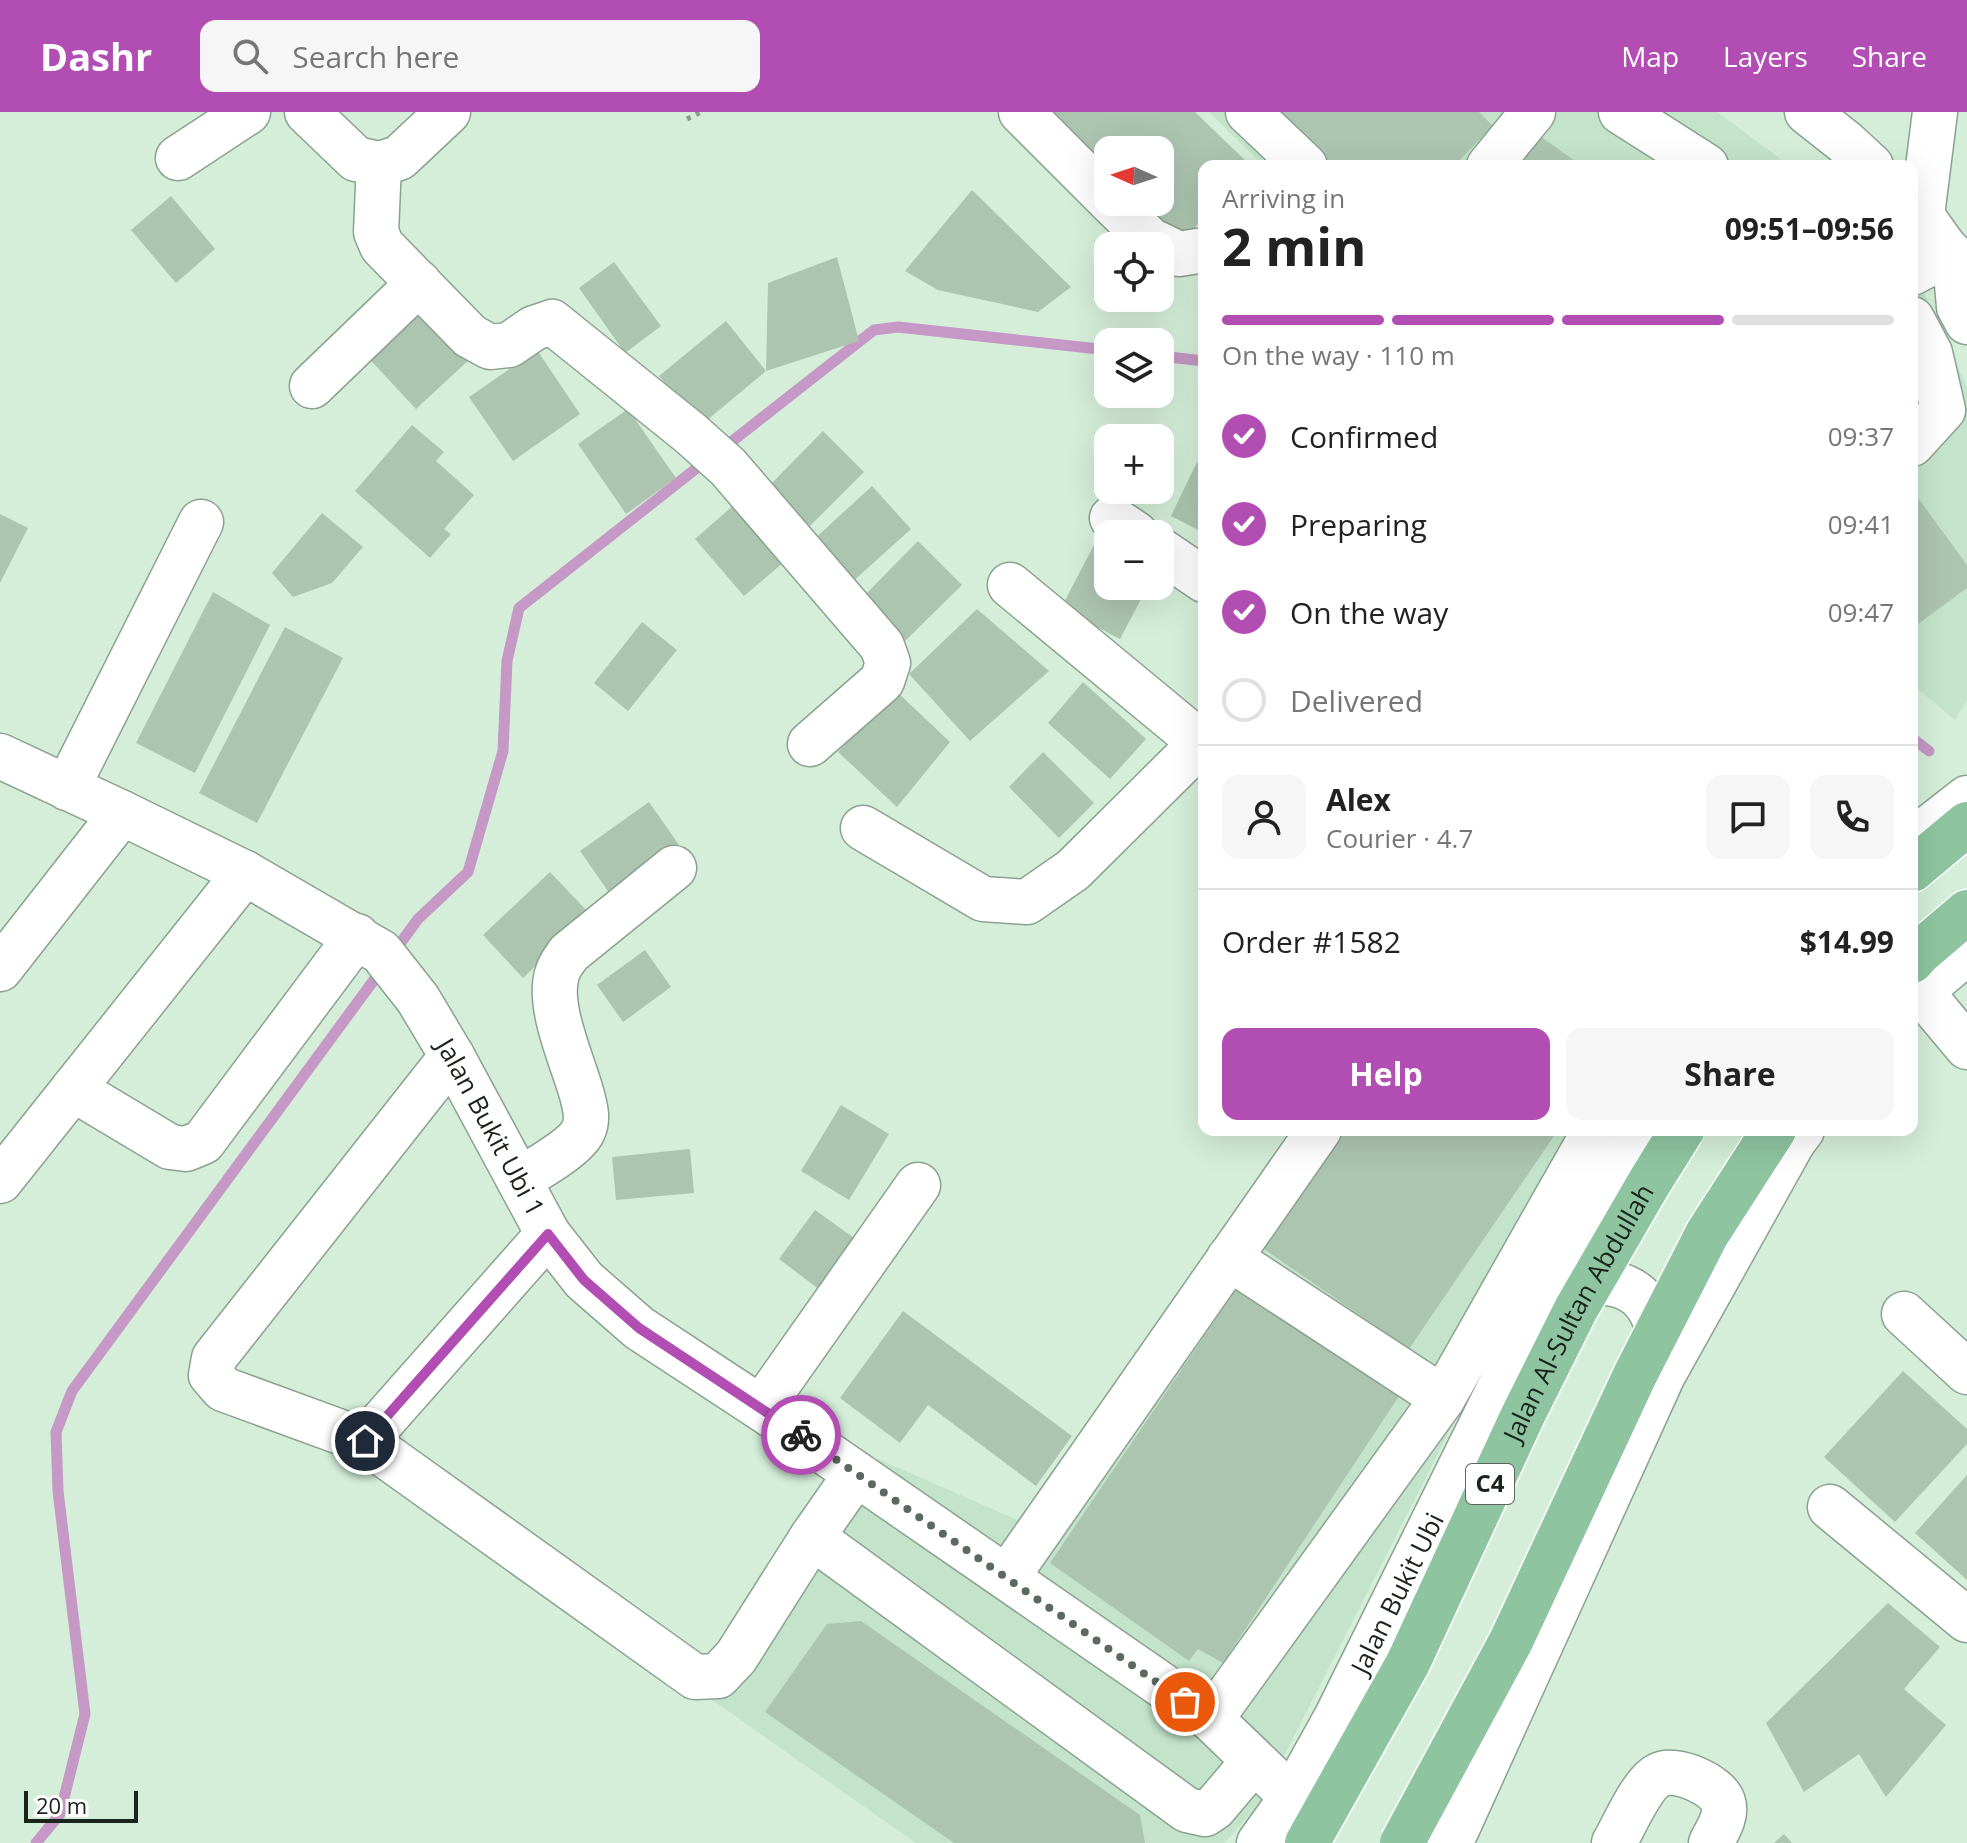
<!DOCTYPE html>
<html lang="en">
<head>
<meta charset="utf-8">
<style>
	body { margin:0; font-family:"Open Sans",sans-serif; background:#f6f6f6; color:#222; height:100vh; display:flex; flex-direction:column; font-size:30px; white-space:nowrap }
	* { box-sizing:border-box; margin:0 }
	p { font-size:26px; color:#767676 }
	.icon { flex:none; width:44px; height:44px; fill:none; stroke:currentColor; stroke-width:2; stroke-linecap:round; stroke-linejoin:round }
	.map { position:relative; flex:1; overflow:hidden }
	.sheet { position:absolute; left:1198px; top:48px; width:720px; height:976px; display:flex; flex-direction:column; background:#fff; border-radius:16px; box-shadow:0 8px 32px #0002 }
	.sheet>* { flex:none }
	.needle { width:52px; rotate:273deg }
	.tools { position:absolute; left:1094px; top:24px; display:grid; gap:16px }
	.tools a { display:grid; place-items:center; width:80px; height:80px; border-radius:16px; background:#fff; box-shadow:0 8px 32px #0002; font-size:40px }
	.scale { position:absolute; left:24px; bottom:20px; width:114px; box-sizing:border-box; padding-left:8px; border:4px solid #1a231c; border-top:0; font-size:22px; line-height:28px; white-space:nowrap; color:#1a231c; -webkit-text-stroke:6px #fff; paint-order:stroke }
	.pin { position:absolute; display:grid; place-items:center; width:68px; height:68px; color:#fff; margin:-34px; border:4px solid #fff; border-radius:50%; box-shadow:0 2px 8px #0007 }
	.courier { position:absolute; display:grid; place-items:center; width:80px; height:80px; margin:-40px; border:6px solid #b14db3; border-radius:50%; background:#fff; color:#222; box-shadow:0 2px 10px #0007 }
	.head em { font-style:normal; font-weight:700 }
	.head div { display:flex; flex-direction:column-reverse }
	.head { display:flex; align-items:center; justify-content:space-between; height:136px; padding:0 24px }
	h1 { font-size:52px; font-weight:700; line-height:60px }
	.bar { display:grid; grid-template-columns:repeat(4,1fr); gap:12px 8px; align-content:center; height:96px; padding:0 24px }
	.bar i { height:10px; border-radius:6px; background:#e0e0e0 }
	.bar .active { background:#b14db3 }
	.bar p { grid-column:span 4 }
	.line { display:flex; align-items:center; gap:20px; padding:0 24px; border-top:2px solid #e0e0e0 }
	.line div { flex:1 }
	.round { display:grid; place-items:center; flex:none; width:84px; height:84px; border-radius:16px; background:#f6f6f6 }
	ol { padding:0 24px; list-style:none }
	li { display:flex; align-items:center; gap:24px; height:88px }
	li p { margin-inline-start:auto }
	li .icon { padding:8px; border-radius:50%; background:#b14db3; color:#fff; stroke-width:4 }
	li:last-child { color:#767676 }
	li i { width:44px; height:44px; border:4px solid #e0e0e0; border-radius:50% }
	.button { display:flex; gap:16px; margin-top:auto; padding:16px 24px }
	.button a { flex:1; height:92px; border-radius:16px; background:#b14db3; color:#fff; font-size:32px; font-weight:700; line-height:92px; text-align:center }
	.button a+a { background:#f6f6f6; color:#222 }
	header { display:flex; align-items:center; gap:48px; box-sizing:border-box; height:112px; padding:0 40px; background:#b14db3; color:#fff }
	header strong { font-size:38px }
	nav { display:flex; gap:44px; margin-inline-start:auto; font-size:28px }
	.search { width:560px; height:72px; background:#f6f6f6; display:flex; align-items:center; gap:20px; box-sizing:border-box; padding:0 28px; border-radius:16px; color:#767676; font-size:30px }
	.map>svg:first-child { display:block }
	.built { fill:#c3e4ca }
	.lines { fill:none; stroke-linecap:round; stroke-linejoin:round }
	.stream { stroke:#c598c5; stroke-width:11 }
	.building { fill:#acc5b1 }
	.minor-casing { stroke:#8aa28f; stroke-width:47 }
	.major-casing { stroke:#fff; stroke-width:47 }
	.path { stroke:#8a9d8d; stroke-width:5; stroke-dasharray:4 6; stroke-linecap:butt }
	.minor { stroke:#fff; stroke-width:44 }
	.major { stroke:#8ec5a0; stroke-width:44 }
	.major-bridge-casing { stroke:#fff; stroke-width:47; stroke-linecap:butt }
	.major-bridge { stroke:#8ec5a0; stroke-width:44 }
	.done { stroke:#5b6a5e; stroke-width:8; stroke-dasharray:0 14.4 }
	.route { stroke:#b14db3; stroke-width:10 }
	.labels { text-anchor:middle; stroke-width:7; stroke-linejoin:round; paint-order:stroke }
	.shield { fill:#fff; stroke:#5f6560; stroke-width:2 }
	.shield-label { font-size:24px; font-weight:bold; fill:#1a231c }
	.street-label { font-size:26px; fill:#1a231c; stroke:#fff }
</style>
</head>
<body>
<header>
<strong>Dashr</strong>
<div class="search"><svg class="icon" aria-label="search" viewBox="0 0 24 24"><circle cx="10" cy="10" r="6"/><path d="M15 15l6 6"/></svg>Search here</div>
<nav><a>Map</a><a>Layers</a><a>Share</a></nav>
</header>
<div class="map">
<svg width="1967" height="1731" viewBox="0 0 1967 1731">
	<rect width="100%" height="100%" fill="#d4eed9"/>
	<path class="built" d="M1209 0H1717L1790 54H1264Z
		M1912 155 1967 275V588L1955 608 1912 572Z
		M1306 1018H1603L1260 1691 1224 1731H916L708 1585 878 1347 1029 1413Z"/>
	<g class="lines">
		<path class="stream" d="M1160 244 1204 249
			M721 338 874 218 898 215 1108 238
			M1912 626 1929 639
			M394 840 418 807 468 760 503 639 507 549 519 496 707 348
			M36 1731 60 1702 85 1602 58 1379 56 1320 72 1279 382 857"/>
	</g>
	<path class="building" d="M1040 0H1195L1249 52 1247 54H1204V105L1181 132 1136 90H1160V38H1108V64Z
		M1275 0H1479L1493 14 1454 54H1330Z
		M1540 24 1582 54H1519Z
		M972 78 1071 175 1038 200 938 178 905 159Z
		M171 84 215 137 176 171 131 118Z
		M837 145 859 229 766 259 768 171Z
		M614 150 661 214 625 241 579 176Z
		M417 188 471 246 416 297 363 240Z
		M726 209 766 259 700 314 659 264Z
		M537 238 580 302 513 349 469 285Z
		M628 297 676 366 626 402 578 332Z
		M412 313 444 340 436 349 474 383 444 417 451 422 430 446 355 379Z
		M823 319 864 360 810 414 770 373Z
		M1197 350 1204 354V421L1171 404Z
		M872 374 911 417 850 472 811 430Z
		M1918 386 1967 453V476L1914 515 1912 512V390Z
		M735 392 784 450 744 484 695 427Z
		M322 401 363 435 332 471 293 485 272 461Z
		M0 402 28 416 0 471Z
		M918 429 962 473 904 530 861 487Z
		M1094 433 1108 440V474H1148L1120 527 1061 496Z
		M213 480 270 513 195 661 136 631Z
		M977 497 1049 559 970 629 909 562Z
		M642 510 677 538 628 599 594 571Z
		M285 515 343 546 257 711 199 681Z
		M1083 570 1146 627 1110 667 1048 611Z
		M895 578 950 630 897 695 838 640Z
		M1043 640 1094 691 1059 726 1009 675Z
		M649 690 679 733 610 782 580 739Z
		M550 760 590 802 523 866 483 823Z
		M645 838 671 875 623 910 597 873Z
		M841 993 889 1022 849 1088 801 1059Z
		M1340 1018H1558L1409 1237 1258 1133Z
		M690 1037 694 1081 616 1088 612 1045Z
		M815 1098 861 1131 824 1181 779 1147Z
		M1243 1167 1403 1278 1223 1551 1198 1537 1189 1549 1050 1451Z
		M903 1199 1072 1324 1036 1374 928 1293 900 1331 840 1286Z
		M1903 1259 1967 1317V1332L1895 1410 1824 1345Z
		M1967 1363V1468L1915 1421Z
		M1888 1491 1940 1535 1904 1577 1946 1613 1886 1685 1859 1642 1804 1680 1766 1611Z
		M861 1509 1140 1703 1145 1731H954L765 1600 827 1512Z
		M1784 1722 1792 1731H1774Z"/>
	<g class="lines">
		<defs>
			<g id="minor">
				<path d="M307 0 356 47 379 52 399 46 448 0"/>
				<path d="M1021 0 1108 87"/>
				<path d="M1248 0 1305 54"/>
				<path d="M1621 0 1706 54"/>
				<path d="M1807 0 1845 30 1871 54"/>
				<path d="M178 46 248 0"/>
				<path d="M379 52 376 120 382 134 470 224 490 235 509 233 534 216 552 210 690 321 728 355 882 534 888 551 882 569 810 632"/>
				<path d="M1489 54 1533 0"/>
				<path d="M1111 90 1150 128 1179 142 1204 138"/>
				<path d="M1912 93C1932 112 1943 142 1967 156"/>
				<path d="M1922 103 1935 0"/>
				<path d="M1955 149 1959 195 1967 210"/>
				<path d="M1912 161 1950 141"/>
				<path d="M1912 207 1930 241 1943 298 1912 332"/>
				<path d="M312 274 419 171"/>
				<path d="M1112 406 1136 422"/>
				<path d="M1160 438 1204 468"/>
				<path d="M1010 473 1201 631"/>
				<path id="s1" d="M0 644 122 701 245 761 381 840 418 887 452 944 548 1122 584 1168 639 1216 761 1296 1211 1607 1292 1685"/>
				<path d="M67 676 201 410"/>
				<path d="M863 716 983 787 1027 790 1073 758 1204 628"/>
				<path d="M1912 729 1967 686"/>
				<path d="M0 857 122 701"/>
				<path d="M1912 869 1967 935"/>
				<path d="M1912 887 1967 840"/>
				<path d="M452 944 214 1246 211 1263 223 1277 365 1329 695 1565 718 1564 736 1545 812 1425 856 1362"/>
				<path d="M73 977 170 1035 186 1037 203 1030 357 824"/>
				<path d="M519 1068C535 1058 576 1035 583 1019 589 1007 585 995 582 983 573 950 547 895 557 862 559 854 565 847 569 841L674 756"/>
				<path d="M0 1069 245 761"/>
				<path d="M1229 1146 1443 1286"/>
				<path d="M1558 1182C1571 1173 1579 1172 1594 1171 1645 1168 1660 1205 1663 1250"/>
				<path d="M1904 1202 1967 1260"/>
				<path d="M761 1296 918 1073"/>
				<path d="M365 1329 548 1122"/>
				<path d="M1830 1395 1967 1508"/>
				<path d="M812 1425 1187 1698 1205 1702 1214 1696 1253 1650"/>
				<path d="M1007 1465 1319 1018"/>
				<path d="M1211 1607 1443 1286 1595 1018"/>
				<path id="s2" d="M1259 1731 1292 1685 1336 1606 1540 1194 1645 1018"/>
				<path d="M1449 1731 1456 1719 1663 1263 1793 1030 1802 1018"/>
				<path d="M1614 1731C1624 1714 1642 1671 1659 1663 1675 1654 1718 1673 1723 1690 1728 1703 1717 1719 1711 1731"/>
			</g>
			<path id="major" d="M1912 758 1967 712
				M1912 849 1919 841 1967 800"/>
		</defs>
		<use href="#minor" class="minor-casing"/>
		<use href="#major" class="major-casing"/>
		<path class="path" d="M687 7 701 0"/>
		<use href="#minor" class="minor"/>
		<use href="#major" class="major"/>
		<defs>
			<g id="major-bridge">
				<path id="s3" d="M1307 1731 1408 1551 1523 1303 1576 1197 1649 1071 1682 1018"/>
				<path d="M1402 1731 1511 1529 1635 1263 1707 1122 1774 1018"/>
			</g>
		</defs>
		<use href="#major-bridge" class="major-bridge-casing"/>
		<use href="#major-bridge" class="major-bridge"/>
	</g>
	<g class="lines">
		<path class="done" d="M801 1323 1185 1590"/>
		<path class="route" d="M365 1329 548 1122 584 1168 639 1216 801 1323"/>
	</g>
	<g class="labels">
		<rect class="shield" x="1466" y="1352" width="48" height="40" rx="6"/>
		<g class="shield-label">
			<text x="1490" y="1380">C4</text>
		</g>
		<g class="street-label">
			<text dy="9" stroke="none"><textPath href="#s1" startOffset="636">Jalan Bukit Ubi 1</textPath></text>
			<text dy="9" stroke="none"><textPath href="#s3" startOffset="596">Jalan Al-Sultan Abdullah</textPath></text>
			<text dy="9" stroke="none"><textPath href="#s2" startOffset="286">Jalan Bukit Ubi</textPath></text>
		</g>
	</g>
</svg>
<div class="tools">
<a><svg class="needle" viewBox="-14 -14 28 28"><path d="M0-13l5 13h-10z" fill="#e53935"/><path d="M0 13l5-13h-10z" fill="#767676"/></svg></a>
<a><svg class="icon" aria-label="locate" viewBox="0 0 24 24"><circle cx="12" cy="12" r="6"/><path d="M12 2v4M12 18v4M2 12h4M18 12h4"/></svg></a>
<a><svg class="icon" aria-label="layers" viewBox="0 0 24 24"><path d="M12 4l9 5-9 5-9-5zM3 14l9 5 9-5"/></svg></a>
<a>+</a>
<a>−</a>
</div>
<div class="scale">20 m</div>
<div class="pin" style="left:1185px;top:1590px;background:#ea580c"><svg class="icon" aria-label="bag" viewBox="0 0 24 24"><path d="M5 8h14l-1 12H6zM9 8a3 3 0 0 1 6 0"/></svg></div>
<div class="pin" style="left:365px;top:1329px;background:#1f2937"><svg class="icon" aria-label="home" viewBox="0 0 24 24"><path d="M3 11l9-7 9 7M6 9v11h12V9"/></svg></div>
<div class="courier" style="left:801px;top:1323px"><svg class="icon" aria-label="bike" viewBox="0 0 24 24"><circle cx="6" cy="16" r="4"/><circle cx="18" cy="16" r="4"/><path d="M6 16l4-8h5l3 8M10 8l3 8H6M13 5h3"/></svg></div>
<section class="sheet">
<div class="head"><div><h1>2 min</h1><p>Arriving in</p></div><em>09:51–09:56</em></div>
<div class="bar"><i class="active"></i><i class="active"></i><i class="active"></i><i></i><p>On the way · 110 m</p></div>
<ol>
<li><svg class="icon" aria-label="check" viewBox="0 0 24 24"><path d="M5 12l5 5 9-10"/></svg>Confirmed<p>09:37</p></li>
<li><svg class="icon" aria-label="check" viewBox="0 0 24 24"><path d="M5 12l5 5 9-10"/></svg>Preparing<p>09:41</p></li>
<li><svg class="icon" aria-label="check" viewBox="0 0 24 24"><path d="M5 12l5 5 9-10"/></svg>On the way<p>09:47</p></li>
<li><i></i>Delivered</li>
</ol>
<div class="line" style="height:144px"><a class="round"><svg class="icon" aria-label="person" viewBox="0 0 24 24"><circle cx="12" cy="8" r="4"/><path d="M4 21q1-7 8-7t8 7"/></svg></a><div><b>Alex</b><p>Courier · 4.7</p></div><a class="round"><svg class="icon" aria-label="chat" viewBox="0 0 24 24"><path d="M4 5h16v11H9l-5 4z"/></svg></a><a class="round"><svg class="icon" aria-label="phone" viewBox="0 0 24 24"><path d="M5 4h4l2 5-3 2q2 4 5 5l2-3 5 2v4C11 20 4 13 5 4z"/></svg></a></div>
<div class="line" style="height:104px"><div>Order #1582</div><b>$14.99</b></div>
<div class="button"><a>Help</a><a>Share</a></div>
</section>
</div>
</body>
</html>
